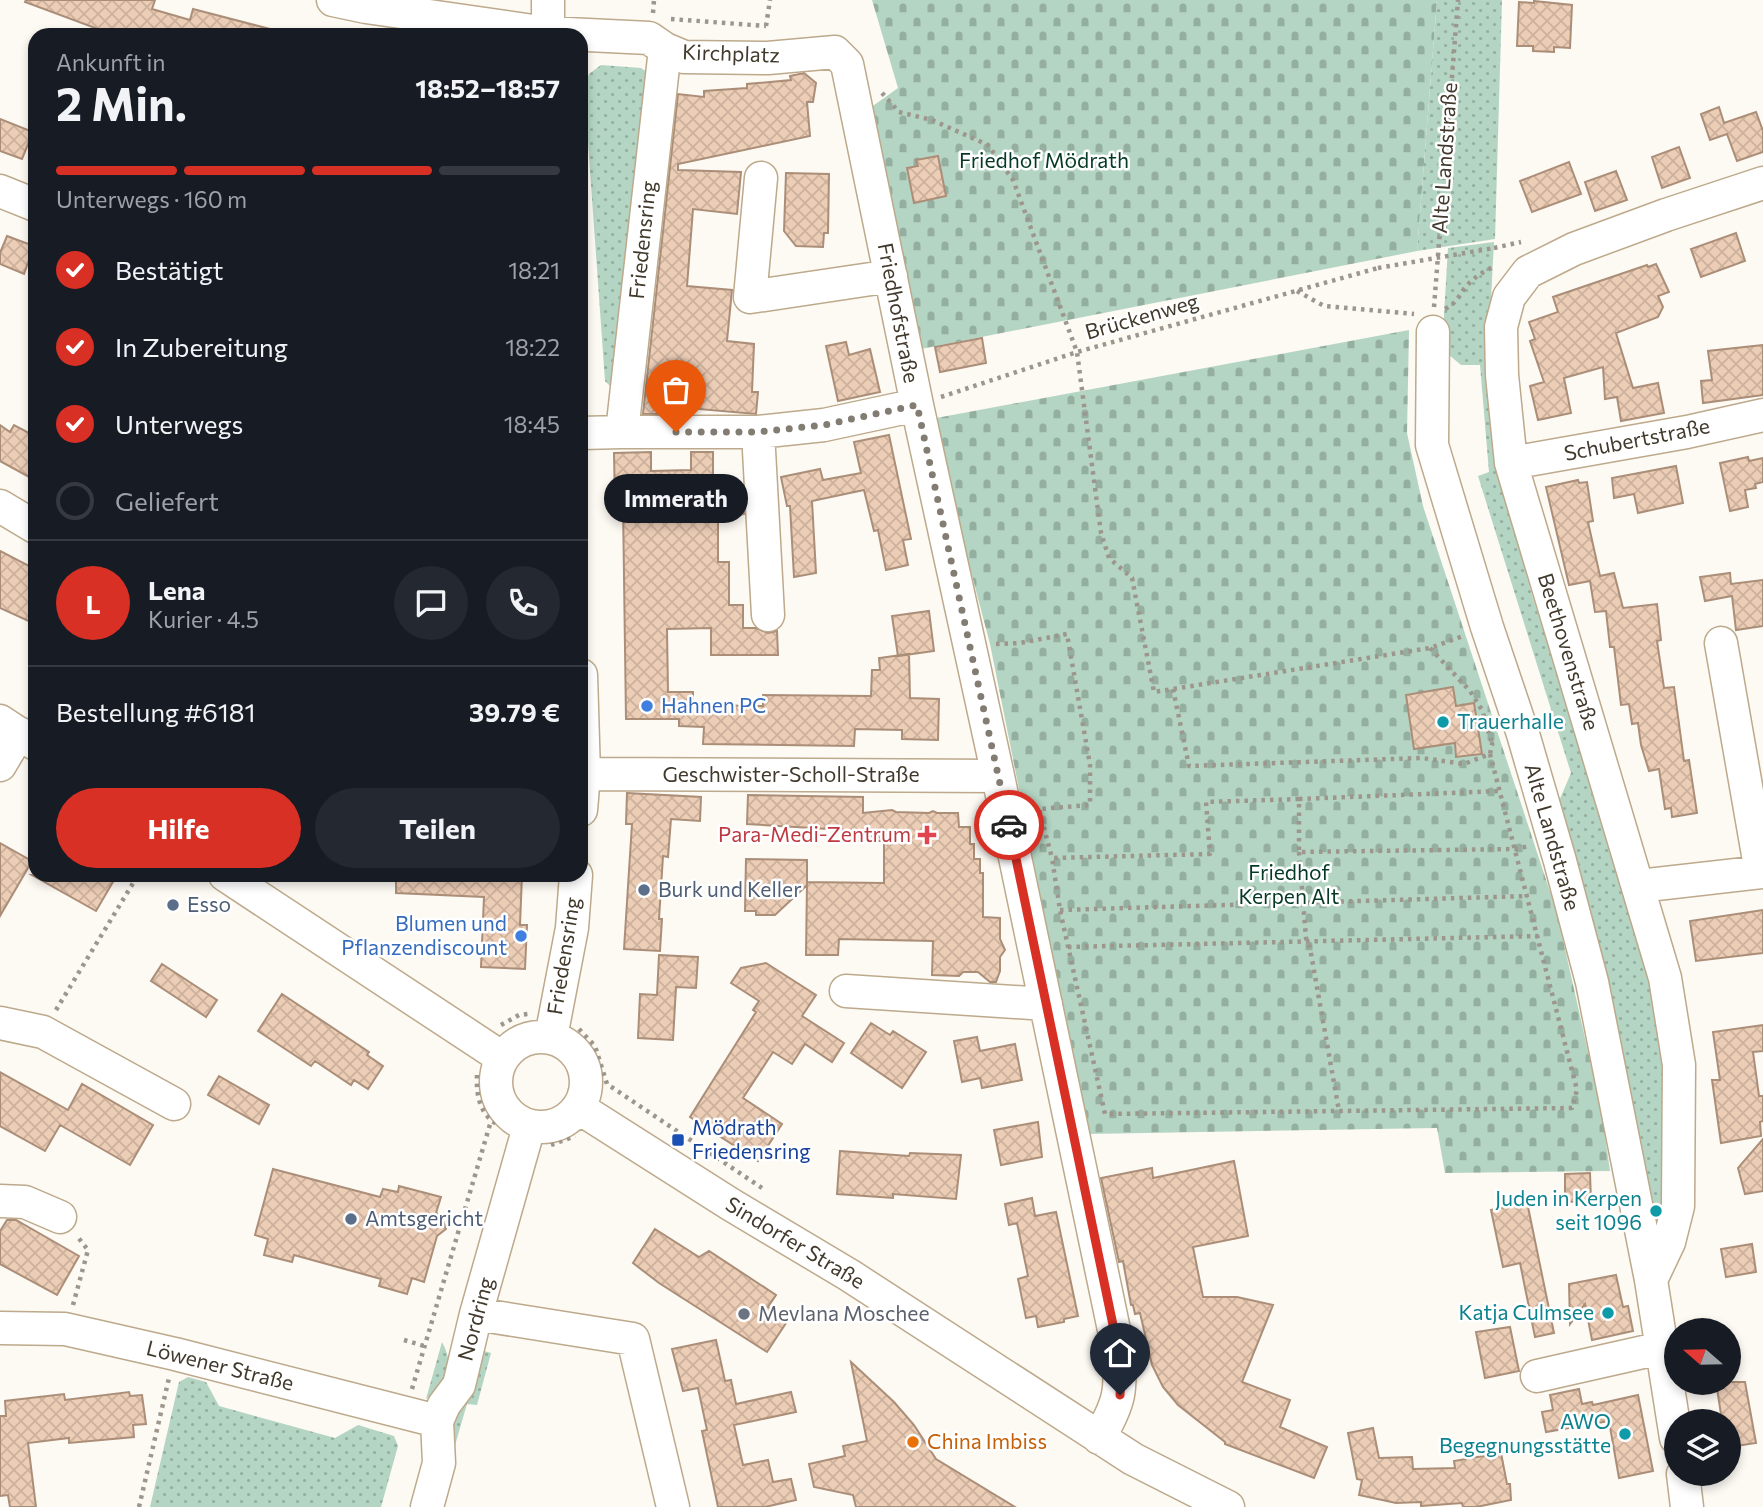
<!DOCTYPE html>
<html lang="de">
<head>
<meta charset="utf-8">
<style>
	body { margin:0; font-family:Commissioner,sans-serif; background:#242831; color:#f1f3f6; height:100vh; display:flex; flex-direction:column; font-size:26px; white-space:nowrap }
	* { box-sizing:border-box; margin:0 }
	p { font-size:23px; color:#9ea1a6 }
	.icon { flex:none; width:38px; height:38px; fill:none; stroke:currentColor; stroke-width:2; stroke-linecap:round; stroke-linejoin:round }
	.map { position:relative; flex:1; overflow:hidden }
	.sheet { position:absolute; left:28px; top:28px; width:560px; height:854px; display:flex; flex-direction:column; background:#171b24; border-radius:21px; box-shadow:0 4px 10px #0003 }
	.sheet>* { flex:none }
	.needle { width:46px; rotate:290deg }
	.fabs { position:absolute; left:1664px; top:1318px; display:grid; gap:14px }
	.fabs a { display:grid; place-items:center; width:77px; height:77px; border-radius:50%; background:#171b24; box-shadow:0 4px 10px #0003; font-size:35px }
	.pin { position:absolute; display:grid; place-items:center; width:60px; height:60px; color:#fff; margin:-72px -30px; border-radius:50% 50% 50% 0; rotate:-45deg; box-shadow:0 0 7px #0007 }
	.pin .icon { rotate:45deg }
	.courier { position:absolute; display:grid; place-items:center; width:70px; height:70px; margin:-35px; border:5px solid #d93025; border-radius:50%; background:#fff; color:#222; box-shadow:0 2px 9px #0007 }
	.bubble { position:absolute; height:49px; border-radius:24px; background:#171b24; box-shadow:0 4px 10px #0003; font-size:23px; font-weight:700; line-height:49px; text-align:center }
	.overview em { font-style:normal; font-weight:700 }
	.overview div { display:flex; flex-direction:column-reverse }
	.overview { display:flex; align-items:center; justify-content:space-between; height:119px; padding:0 28px }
	h1 { font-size:46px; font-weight:700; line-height:52px }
	.bar { display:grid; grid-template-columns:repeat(4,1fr); gap:10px 7px; align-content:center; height:84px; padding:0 28px }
	.bar i { height:9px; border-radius:5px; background:#363941 }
	.bar .current { background:#d93025 }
	.bar p { grid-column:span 4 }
	.line { display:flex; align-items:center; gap:18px; padding:0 28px; border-top:2px solid #363941 }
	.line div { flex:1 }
	.round { display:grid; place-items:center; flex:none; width:74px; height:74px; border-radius:37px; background:#242831 }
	ol { padding:0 28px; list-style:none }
	li { display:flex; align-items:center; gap:21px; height:77px }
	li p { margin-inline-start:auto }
	li .icon { padding:7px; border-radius:50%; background:#d93025; color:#fff; stroke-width:4 }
	li:last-child { color:#9ea1a6 }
	li i { width:38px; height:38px; border:4px solid #363941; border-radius:50% }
	.cta { display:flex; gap:14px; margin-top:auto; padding:14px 28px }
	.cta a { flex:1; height:80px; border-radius:42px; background:#d93025; color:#fff; font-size:28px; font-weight:700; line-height:80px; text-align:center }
	.cta a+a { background:#242831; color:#f1f3f6 }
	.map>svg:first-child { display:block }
	.grass { fill:url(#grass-dots) }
	.cemetery { fill:url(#cemetery-stones) }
	.building { fill:url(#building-cross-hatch); stroke:#ab8e78; stroke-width:2 }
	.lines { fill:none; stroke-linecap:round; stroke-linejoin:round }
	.minor-casing { stroke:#bda98b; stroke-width:35 }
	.path { stroke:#9c968c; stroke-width:4.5; stroke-dasharray:3.5 5; stroke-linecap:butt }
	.minor { stroke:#fff; stroke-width:32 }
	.path-bridge { stroke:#9c968c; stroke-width:4.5; stroke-dasharray:3.5 5; stroke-linecap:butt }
	.done { stroke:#837c72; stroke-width:7; stroke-dasharray:0 12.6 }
	.route { stroke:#d93025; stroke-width:9 }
	.shop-dot { fill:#3f7fe0; stroke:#fff; stroke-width:2.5 }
	.culture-dot { fill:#0f9aa8; stroke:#fff; stroke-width:2.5 }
	.health-dot { fill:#e0444e; stroke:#fff; stroke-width:2.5 }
	.service-dot { fill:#5c6f8a; stroke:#fff; stroke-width:2.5 }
	.transit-dot { fill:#1a4fb4; stroke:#fff; stroke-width:2.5 }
	.worship-dot { fill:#6b7280; stroke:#fff; stroke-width:2.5 }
	.food-dot { fill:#e8710a; stroke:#fff; stroke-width:2.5 }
	.labels { text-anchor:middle; stroke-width:5; stroke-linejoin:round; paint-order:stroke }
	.street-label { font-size:21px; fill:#41392c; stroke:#fff }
	.park-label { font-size:21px; fill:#043925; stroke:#fff }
	.shop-label { font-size:21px; fill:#366cbe; stroke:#fff; text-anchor:start }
	.culture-label { font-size:21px; fill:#0d838f; stroke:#fff; text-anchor:end }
	.health-label { font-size:21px; fill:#be3a42; stroke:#fff; text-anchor:end }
	.service-label { font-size:21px; fill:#4e5e75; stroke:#fff; text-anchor:start }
	.transit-label { font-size:21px; fill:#164399; stroke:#fff; text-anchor:start }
	.worship-label { font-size:21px; fill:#5b616d; stroke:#fff; text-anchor:start }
	.food-label { font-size:21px; fill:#c56008; stroke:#fff; text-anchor:start }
</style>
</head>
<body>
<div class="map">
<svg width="1763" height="1507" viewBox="0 0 1763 1507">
	<defs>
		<pattern id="grass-dots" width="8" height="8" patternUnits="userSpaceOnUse" patternTransform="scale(1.75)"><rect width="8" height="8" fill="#b4d5c3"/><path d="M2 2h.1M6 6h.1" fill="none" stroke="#94ae9f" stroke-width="1.8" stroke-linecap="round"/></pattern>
		<pattern id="cemetery-stones" width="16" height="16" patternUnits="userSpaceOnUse" patternTransform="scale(1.75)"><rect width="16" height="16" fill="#b4d5c3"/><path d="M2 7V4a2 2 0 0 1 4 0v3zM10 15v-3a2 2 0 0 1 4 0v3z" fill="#94ae9f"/></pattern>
		<pattern id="building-cross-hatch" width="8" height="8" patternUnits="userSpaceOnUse" patternTransform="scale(1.75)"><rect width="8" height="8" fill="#eccdb6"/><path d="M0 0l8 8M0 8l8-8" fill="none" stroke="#ccb19d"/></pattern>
	</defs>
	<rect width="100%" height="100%" fill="#fdf9f3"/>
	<path class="grass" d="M1437 0H1502L1495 239 1417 251Z
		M601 65 641 68 650 74 615 386H610L605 381 584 86 589 74Z
		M1494 242 1490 318 1499 472 1532 595 1652 968 1667 1103 1663 1229 1656 1234 1557 813 1559 801 1571 773 1478 476 1489 472 1480 365H1461L1442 349 1448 248Z
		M442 1342C455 1365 448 1386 426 1399Z
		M481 1350 491 1353 477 1405 467 1404 453 1452 448 1424 458 1408 467 1403Z
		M188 1377 206 1382 219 1406 335 1438 358 1425 394 1436 398 1446 381 1507H150L179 1382Z"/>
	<path class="cemetery" d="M872 0H1437L1417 251 916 350 870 108 898 88Z
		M1409 330 1407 433 1423 506 1557 913 1602 1114 1610 1171 1445 1173 1437 1128 1088 1134 990 644 931 419Z"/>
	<path class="building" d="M26 0H155L152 9 190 20 193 9 270 29 269 35H114L25 2Z
		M1534 1 1572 5 1570 48 1554 47V52L1533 51V46H1517L1519 2 1534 3Z
		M804 73 816 83 813 102H807L810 136 678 164V170L741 172 737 214 693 209 687 286 732 290 727 341 754 344 752 392H758L756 414 676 407 675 414H643L678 94 704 97V91L747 88V84L791 80 790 76Z
		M1719 107 1724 123 1756 112 1763 131V152L1737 161 1727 134 1710 140 1701 114Z
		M0 119 33 132 22 159 0 151Z
		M1679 147 1690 178 1662 188 1652 157Z
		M938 156 946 196 914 203 907 168 918 166 916 160Z
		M1569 162 1581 194 1532 212 1520 181Z
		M1616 171 1627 200 1595 211 1585 182Z
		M786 173 829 174 828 233H824L823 247 796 246 784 231Z
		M1736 233 1745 261 1701 277 1691 249Z
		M7 236 34 246 24 274 0 264V253Z
		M1656 264 1669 292 1658 296 1663 307 1658 317 1616 333 1633 388 1658 383 1664 413 1621 421 1617 397 1605 399 1603 367 1564 378 1571 413 1538 420 1530 386 1544 382 1530 341 1535 339 1529 322 1558 312 1553 297 1647 265 1648 267Z
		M982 338 986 363 940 372 935 347Z
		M846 342 849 355 870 349 880 392 838 401 826 346Z
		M1763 345V395L1703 403 1701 381 1712 380 1708 351Z
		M0 425 10 432 14 425 35 436V467L29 477 0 461Z
		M889 435 911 539 903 540 908 565 886 570 878 530 874 531 864 490 812 501 816 573 794 577 790 506H787L781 477 820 469 823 480 861 473 854 442Z
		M651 452V471L691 470V452H713V504L743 502 744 514 718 520V562H729V605H743V628H756L768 633 777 631 778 655H711V628L667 629 668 692H693V705L763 706V695L871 696 872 670H880L879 658 909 654 910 698 939 699 938 740 902 739V730L855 729 854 746 703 744 704 727 679 726V719H626L623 505H615L614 453Z
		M1748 457 1749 461 1763 458V482L1755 484 1756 488 1745 490 1748 507 1730 511 1720 463Z
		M1676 466 1683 503 1638 513 1634 494 1614 498 1612 478Z
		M1578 480 1579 483 1587 482 1593 521 1588 522 1600 576 1614 573 1623 608 1657 604 1661 640 1657 641 1664 688 1674 687 1684 761 1689 760 1697 813 1672 817 1671 808 1665 809 1659 769 1649 771 1641 745 1638 723 1632 724 1629 704 1621 705 1614 647H1610L1606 611 1595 612 1590 581 1569 585 1546 487Z
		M0 551 35 569V624L0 608Z
		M1730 573 1731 584 1763 580V626L1736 630 1732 596 1705 601 1700 577Z
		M929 611 934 651 898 656 892 616Z
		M1453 687 1456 706 1474 703 1482 754 1456 757 1455 743 1414 749 1406 695Z
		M627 793 701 797 700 821 671 819 668 857 663 856 659 919H662L660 951 624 949 632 824H626Z
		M748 795 863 797V813L892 810 896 812 929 813 933 811 937 813H958L959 827H970V844H974V859H980V873H983V917L1000 918V939L1005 950 1000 957V971L996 982H990L978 972H963L959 976 932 975 933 941 839 939 838 955H806L807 882 884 883V841H845V830L747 824Z
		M0 843 32 861 0 916Z
		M746 859 807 860V885L775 915H756V911H745Z
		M32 875H117L96 911Z
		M396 875H522L520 925H527L525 969 481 967 484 897 396 893Z
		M1763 910V953L1696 961 1690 921Z
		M659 955 698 957 696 988 676 987 673 1040 638 1038 640 994 657 995Z
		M766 963 816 995 802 1016 844 1043 832 1062 805 1044 792 1064 773 1052 743 1098 782 1124 758 1161 690 1117 756 1012 753 1010 759 1001 731 983 741 968Z
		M162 964 217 1000 206 1017 151 981Z
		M282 994 369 1052 367 1055 383 1066 368 1089 354 1080 351 1085 315 1061 311 1066 258 1031Z
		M871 1023 890 1035 893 1031 926 1052 902 1088 851 1053Z
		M1763 1025V1051L1753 1052 1759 1096H1763V1121L1760 1122 1761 1136 1721 1143 1712 1080H1720L1713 1032Z
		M977 1037 980 1051 1015 1044 1022 1080 982 1088 980 1078 962 1082 954 1041Z
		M0 1072 68 1110 82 1084 153 1125 130 1165 60 1125 45 1151 0 1126Z
		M219 1076 269 1105 259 1124 208 1095Z
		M1038 1122 1042 1157 1001 1165 994 1130Z
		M1763 1139V1191L1745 1194 1738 1168Z
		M840 1151 909 1156 910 1153 961 1155 956 1199 893 1194V1198L837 1194Z
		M1234 1161 1248 1236 1193 1247 1203 1297H1237L1273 1305 1242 1382 1290 1400 1280 1427 1327 1447 1314 1478 1225 1444V1442L1178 1405 1163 1387 1152 1365 1140 1313 1135 1314 1133 1305H1131L1123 1261 1119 1262 1101 1178 1152 1168 1153 1178Z
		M273 1169 380 1197 383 1189 398 1192 399 1186 441 1197 436 1213 441 1215 446 1229 437 1236 424 1282 412 1278 407 1294 379 1286 381 1279 294 1255 292 1262 264 1255 268 1239 255 1235Z
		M1590 1173 1591 1201 1565 1202V1174Z
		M1032 1198 1035 1216 1056 1212 1078 1316 1064 1319V1322L1038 1327 1036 1316 1026 1318 1018 1279 1028 1276 1017 1223 1009 1225 1005 1204Z
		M1527 1202 1554 1333 1535 1337 1520 1263 1503 1267 1491 1210Z
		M7 1220H16L79 1256 57 1295 0 1264V1231Z
		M655 1229 699 1257 709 1251 776 1295 768 1307 788 1320 767 1352 659 1283 633 1263Z
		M1752 1244 1756 1272 1726 1277 1721 1249Z
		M1616 1275 1623 1307 1628 1306 1633 1331 1592 1340 1585 1304 1570 1324 1569 1284Z
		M1510 1327 1519 1371 1485 1378 1476 1332Z
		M716 1340 725 1381 731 1380 736 1404 791 1392 796 1412 734 1425 743 1465 768 1460 773 1482 791 1479 796 1500 765 1507H718L702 1431 707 1430 698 1388 683 1391 672 1349Z
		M851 1362 894 1402 914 1425 936 1459 1015 1507H856L853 1495 814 1487 809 1464 845 1456 843 1446 867 1441Z
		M1716 1382H1745L1756 1443 1729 1447V1421H1722Z
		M1579 1389 1582 1404 1592 1402 1593 1405 1638 1395 1653 1471 1619 1478 1609 1421 1546 1432 1542 1412 1553 1410 1550 1395Z
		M129 1392 130 1396 142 1395 146 1424 133 1425 134 1437 69 1443V1438L28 1443 36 1507H10L8 1495 0 1496V1416H6L5 1401 64 1394 65 1400Z
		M1373 1428 1379 1458 1412 1457 1413 1469 1455 1468 1454 1461 1501 1453 1507 1484H1510L1511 1500 1476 1507H1463L1462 1503 1421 1506V1502L1396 1503 1359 1495 1362 1480 1357 1479 1348 1433Z"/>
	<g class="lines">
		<defs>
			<path id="minor" d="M333 0 366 7 547 33 649 38 665 49 684 57 768 58 835 52 847 64 917 405 998 776 1118 1349C1122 1390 1120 1402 1099 1438
				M548 35V0
				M761 178 750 297 891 276
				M0 191 35 205
				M1433 332 1432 445 1487 627 1523 734 1560 861 1592 982 1651 1280 1676 1438
				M622 432H758L824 425 917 405
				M758 432 768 615
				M581 433 622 432 665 49
				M1511 463 1687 432 1763 415
				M0 506 35 527
				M1721 643 1761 872
				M581 675 584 774 581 810
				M0 721 35 744
				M0 765 19 733
				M584 774 998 776
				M225 875 501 1057
				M1639 886 1763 872
				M846 991 1046 1004
				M0 1023 43 1032 174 1104
				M496 1082a45 45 0 1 1 90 0a45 45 0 1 1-90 0Z
				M551 1037 572 928 576 875
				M579 1108 730 1204 849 1275 1133 1459 1228 1507
				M0 1201 25 1202 60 1217
				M1651 1280 1669 1242 1678 1206 1679 1065 1665 978 1511 463 1502 375 1501 327 1509 297 1528 272 1574 249 1666 215 1763 183
				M476 1314 633 1339 673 1507
				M0 1328 65 1329 175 1354 437 1421
				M1537 1376 1661 1348
				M1683 1474 1687 1507
				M427 1507 439 1463 437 1421 444 1405 459 1385 476 1314 529 1127"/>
		</defs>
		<use href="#minor" class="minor-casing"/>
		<path class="path" d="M653 13 654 0
			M671 19 766 26
			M766 26 770 0
			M882 93 899 112 932 120 988 145 1013 180 1077 352 1101 533 1109 558 1132 578 1154 692 1430 648 1463 636
			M1494 248 1521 242
			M1297 291 1324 306 1414 314
			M1434 307 1458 0
			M1445 309C1455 304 1458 298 1464 289 1473 278 1483 271 1496 266
			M941 397 1077 352 1378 268
			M996 644 1020 643 1067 634 1090 765V805L1039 809 1052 858
			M1430 648 1470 691 1482 710 1492 744
			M1173 689 1189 766 1422 758 1464 764 1490 754 1492 744 1499 742
			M1490 754 1577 1090 1572 1108 1105 1114 1060 910 1052 858 1210 854 1206 802 1299 799V852L1516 849 1529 846
			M1299 799 1500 791
			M1299 852 1306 938 1310 948 1339 1111
			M1060 910 1528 896
			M1068 947 1538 936
			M56 1010 138 875
			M501 1025 519 1015 528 1014
			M579 1029 595 1046 607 1084 762 1188
			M477 1075C476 1096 480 1116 500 1126
			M551 1145 575 1136
			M73 1305 88 1250 77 1236
			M404 1340 424 1346
			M412 1389 491 1121
			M139 1507 169 1378"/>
		<use href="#minor" class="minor"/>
		<path class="path-bridge" d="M1378 268 1494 248"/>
	</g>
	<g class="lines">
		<path class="done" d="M676 432H758L824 425 917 405 1009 825"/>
		<path class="route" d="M1009 825 1118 1349 1121 1377 1120 1395"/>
	</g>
	<g class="shop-dot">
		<circle cx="647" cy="706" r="7"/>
		<circle cx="521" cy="936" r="7"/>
	</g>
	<g class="culture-dot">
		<circle cx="1443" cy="722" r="7"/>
		<circle cx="1656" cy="1211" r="7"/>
		<circle cx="1608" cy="1313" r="7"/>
		<circle cx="1625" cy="1434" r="7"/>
	</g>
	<path class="health-dot" d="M923.5 824.5h7v7h7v7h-7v7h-7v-7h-7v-7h7z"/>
	<g class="service-dot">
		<circle cx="644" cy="890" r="7"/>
		<circle cx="173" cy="905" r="7"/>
		<circle cx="351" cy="1219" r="7"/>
	</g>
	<rect class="transit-dot" x="671" y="1133" width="14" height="14" rx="3.5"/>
	<circle class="worship-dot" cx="744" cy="1314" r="7"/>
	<circle class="food-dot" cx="913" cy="1442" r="7"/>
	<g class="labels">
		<g class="street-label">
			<text transform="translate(731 54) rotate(2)" y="7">Kirchplatz</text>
			<text transform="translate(1445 158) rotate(-86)" y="7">Alte Landstraße</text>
			<text transform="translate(643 240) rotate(-84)" y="7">Friedensring</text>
			<text transform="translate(898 313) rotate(79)" y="7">Friedhofstraße</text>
			<text transform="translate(1142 317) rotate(-16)" y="7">Brückenweg</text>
			<text transform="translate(1637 440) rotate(-11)" y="7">Schubertstraße</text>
			<text transform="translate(1568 652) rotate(73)" y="7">Beethovenstraße</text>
			<text x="791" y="782">Geschwister-Scholl-Straße</text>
			<text transform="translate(1552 837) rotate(74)" y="7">Alte Landstraße</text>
			<text transform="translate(564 956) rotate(-81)" y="7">Friedensring</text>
			<text transform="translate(795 1243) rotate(31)" y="7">Sindorfer Straße</text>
			<text transform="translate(476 1319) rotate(-75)" y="7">Nordring</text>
			<text transform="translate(220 1366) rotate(14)" y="7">Löwener Straße</text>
		</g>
		<g class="park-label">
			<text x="1044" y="168">Friedhof Mödrath</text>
			<text x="1289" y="880">Friedhof<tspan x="1289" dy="24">Kerpen Alt</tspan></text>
		</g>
		<g class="shop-label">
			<text x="661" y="713">Hahnen PC</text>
			<text x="507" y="931" text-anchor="end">Blumen und<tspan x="507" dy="24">Pflanzendiscount</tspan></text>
		</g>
		<g class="culture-label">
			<text x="1457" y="729" text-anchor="start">Trauerhalle</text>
			<text x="1642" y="1206">Juden in Kerpen<tspan x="1642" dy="24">seit 1096</tspan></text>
			<text x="1594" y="1320">Katja Culmsee</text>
			<text x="1611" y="1429">AWO<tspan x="1611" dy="24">Begegnungsstätte</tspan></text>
		</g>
		<g class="health-label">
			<text x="911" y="842">Para-Medi-Zentrum</text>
		</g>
		<g class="service-label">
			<text x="658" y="897">Burk und Keller</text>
			<text x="187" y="912">Esso</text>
			<text x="365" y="1226">Amtsgericht</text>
		</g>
		<g class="transit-label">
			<text x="692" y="1135">Mödrath<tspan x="692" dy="24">Friedensring</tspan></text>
		</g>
		<g class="worship-label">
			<text x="758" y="1321">Mevlana Moschee</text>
		</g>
		<g class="food-label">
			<text x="927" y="1449">China Imbiss</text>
		</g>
	</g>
</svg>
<div class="fabs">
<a><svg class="needle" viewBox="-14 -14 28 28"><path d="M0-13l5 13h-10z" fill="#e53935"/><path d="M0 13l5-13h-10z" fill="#9ea1a6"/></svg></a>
<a><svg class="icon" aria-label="layers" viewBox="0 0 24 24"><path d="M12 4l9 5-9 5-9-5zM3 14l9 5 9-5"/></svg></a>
</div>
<div class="pin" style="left:676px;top:432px;background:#ea580c"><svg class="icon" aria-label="bag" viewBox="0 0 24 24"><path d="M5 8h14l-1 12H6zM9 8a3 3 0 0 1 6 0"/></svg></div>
<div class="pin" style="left:1120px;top:1395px;background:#1f2937"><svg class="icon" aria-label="home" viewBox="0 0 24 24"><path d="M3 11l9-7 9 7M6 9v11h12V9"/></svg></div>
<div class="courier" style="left:1009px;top:825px"><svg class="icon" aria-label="car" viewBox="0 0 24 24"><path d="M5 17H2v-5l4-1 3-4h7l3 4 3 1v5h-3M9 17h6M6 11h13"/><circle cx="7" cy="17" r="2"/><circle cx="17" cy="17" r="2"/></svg></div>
<div class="bubble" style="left:604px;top:474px;width:144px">Immerath</div>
<section class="sheet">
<div class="overview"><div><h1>2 Min.</h1><p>Ankunft in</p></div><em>18:52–18:57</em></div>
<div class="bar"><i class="current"></i><i class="current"></i><i class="current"></i><i></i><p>Unterwegs · 160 m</p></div>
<ol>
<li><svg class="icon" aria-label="check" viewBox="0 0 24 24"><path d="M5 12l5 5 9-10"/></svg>Bestätigt<p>18:21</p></li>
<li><svg class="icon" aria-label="check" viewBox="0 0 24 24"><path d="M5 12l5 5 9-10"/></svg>In Zubereitung<p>18:22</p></li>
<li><svg class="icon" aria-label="check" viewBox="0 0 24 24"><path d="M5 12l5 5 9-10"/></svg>Unterwegs<p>18:45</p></li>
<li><i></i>Geliefert</li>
</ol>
<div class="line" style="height:126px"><b class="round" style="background:#d93025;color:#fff">L</b><div><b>Lena</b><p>Kurier · 4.5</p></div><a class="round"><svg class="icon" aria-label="chat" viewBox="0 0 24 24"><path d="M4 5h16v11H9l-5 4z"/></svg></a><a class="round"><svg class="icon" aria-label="phone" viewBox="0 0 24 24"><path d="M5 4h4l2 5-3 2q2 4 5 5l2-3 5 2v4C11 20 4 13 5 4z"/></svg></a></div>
<div class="line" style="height:91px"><div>Bestellung #6181</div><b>39.79 €</b></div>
<div class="cta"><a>Hilfe</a><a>Teilen</a></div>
</section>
</div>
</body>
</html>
